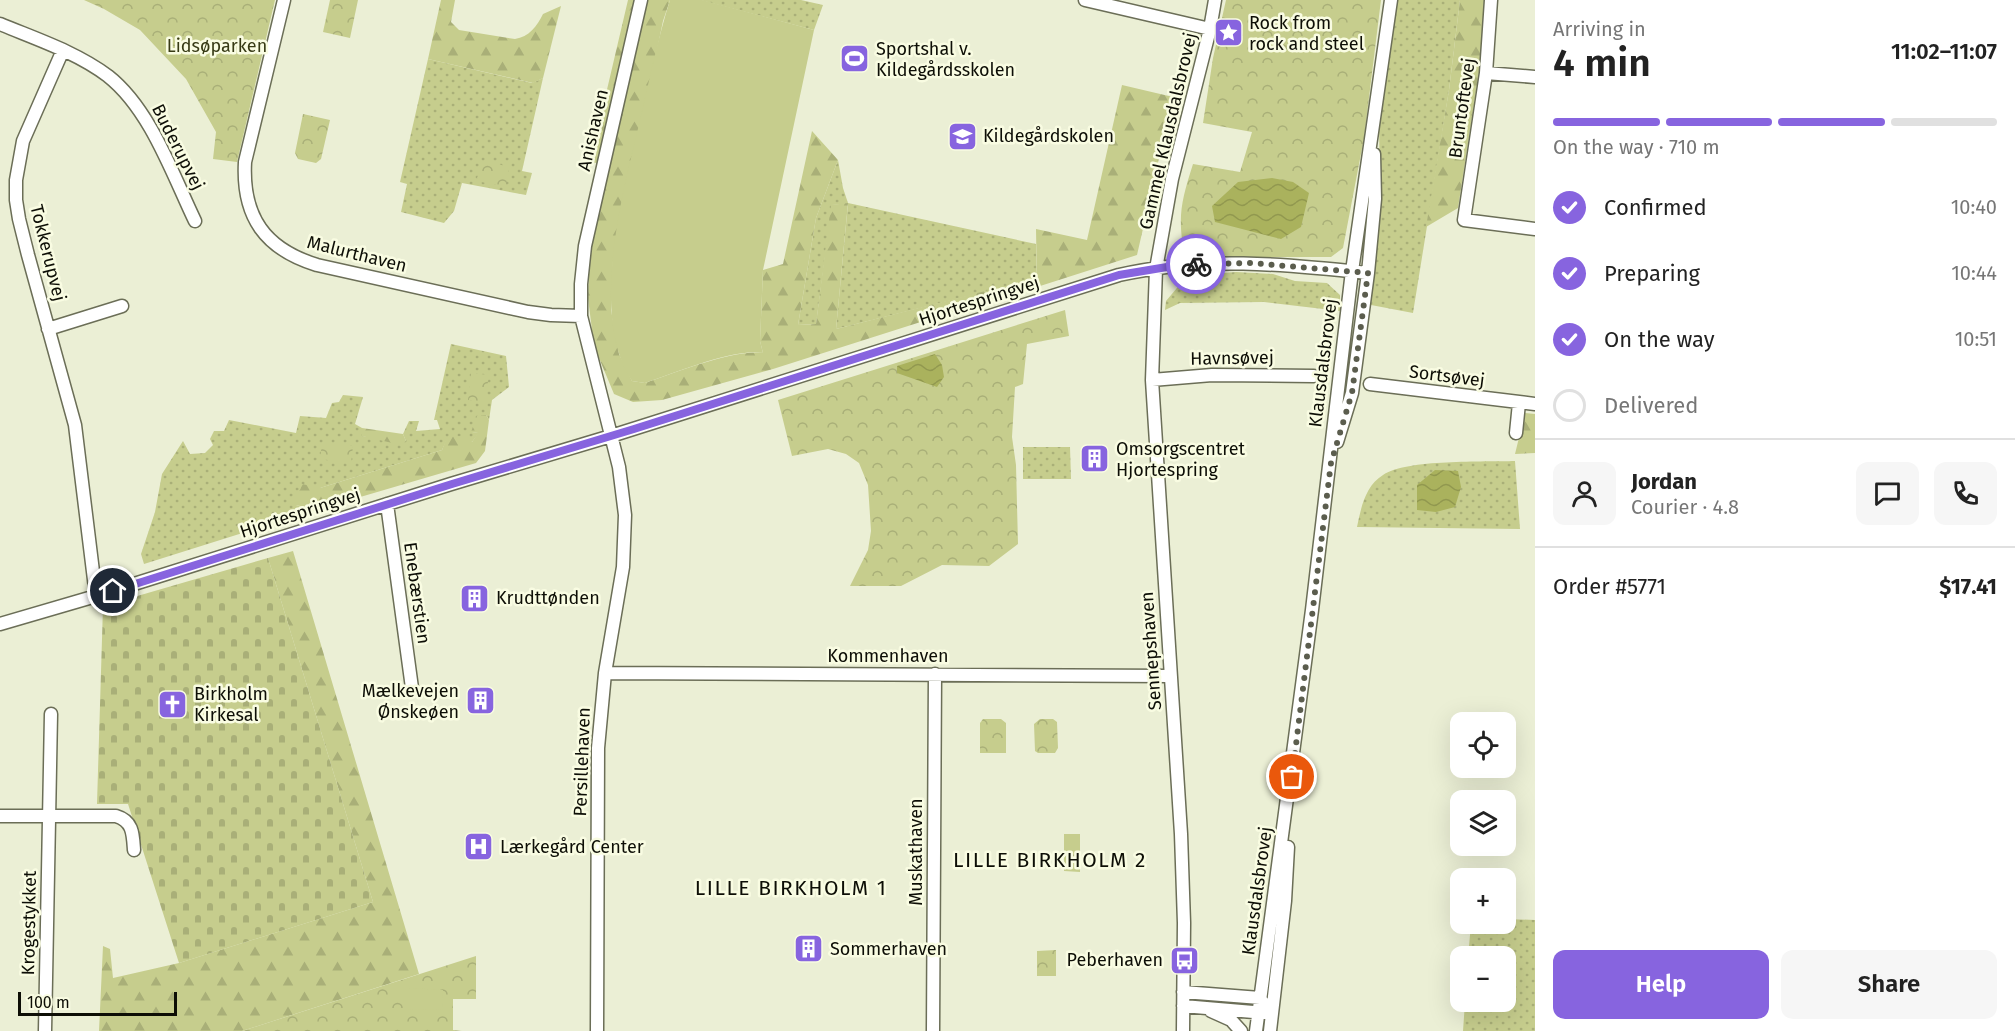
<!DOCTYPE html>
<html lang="en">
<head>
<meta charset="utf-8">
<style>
	body { margin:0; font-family:"Fira Sans",sans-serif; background:#f6f6f6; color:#222; height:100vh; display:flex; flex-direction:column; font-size:22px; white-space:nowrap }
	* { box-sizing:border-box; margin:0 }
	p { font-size:20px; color:#767676 }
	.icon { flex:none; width:33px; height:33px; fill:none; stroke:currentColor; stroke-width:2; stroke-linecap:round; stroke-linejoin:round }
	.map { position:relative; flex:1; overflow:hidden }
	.side { display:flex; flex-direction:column; background:#fff; width:480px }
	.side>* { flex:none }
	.controls { position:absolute; left:1450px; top:712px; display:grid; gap:12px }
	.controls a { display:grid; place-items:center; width:66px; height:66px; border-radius:12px; background:#fff; box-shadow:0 6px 24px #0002; font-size:30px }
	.scale { position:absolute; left:18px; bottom:15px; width:159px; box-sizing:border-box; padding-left:6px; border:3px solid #0d0e06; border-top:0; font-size:16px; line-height:21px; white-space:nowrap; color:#0d0e06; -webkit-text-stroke:4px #f9fce2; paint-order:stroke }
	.pin { position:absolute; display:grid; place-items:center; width:51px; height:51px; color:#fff; margin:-26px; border:3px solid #fff; border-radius:50%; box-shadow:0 2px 6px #0007 }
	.courier { position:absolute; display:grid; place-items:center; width:60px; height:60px; margin:-30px; border:4px solid #8764df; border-radius:50%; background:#fff; color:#222; box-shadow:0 2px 8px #0007 }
	.overview em { font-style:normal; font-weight:600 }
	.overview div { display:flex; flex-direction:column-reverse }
	.overview { display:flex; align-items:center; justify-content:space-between; height:102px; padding:0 18px }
	h1 { font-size:39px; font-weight:600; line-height:45px }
	.bar { display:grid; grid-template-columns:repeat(4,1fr); gap:9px 6px; align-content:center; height:72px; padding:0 18px }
	.bar i { height:8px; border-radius:4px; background:#e0e0e0 }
	.bar .on { background:#8764df }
	.bar p { grid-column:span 4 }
	.line { display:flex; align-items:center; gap:15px; padding:0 18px; border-top:2px solid #e0e0e0 }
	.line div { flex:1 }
	.round { display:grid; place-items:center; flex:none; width:63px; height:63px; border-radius:12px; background:#f6f6f6 }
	ol { padding:0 18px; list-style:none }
	li { display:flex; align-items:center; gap:18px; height:66px }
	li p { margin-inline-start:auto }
	li .icon { padding:6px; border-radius:50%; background:#8764df; color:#fff; stroke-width:4 }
	li:last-child { color:#767676 }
	li i { width:33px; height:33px; border:3px solid #e0e0e0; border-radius:50% }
	.action { display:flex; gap:12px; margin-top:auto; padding:12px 18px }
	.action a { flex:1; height:69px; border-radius:12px; background:#8764df; color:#fff; font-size:24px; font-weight:600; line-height:69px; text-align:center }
	.action a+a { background:#f6f6f6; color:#222 }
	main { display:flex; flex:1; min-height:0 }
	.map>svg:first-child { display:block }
	.grass { fill:url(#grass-dots) }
	.forest { fill:url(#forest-firs) }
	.cemetery { fill:url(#cemetery-stones) }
	.park { fill:url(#park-crowns) }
	.pitch { fill:#c6cd8d }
	.water { fill:url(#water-waves) }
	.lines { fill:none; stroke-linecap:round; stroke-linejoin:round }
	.minor-casing { stroke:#6b6e57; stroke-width:15 }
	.minor { stroke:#fff; stroke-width:12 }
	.done { stroke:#5b5d4e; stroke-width:6; stroke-dasharray:0 10.8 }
	.route { stroke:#8764df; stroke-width:8 }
	.labels { text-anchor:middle; stroke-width:5; stroke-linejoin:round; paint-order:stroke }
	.poi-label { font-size:18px; fill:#0d0e06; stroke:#f9fce2; text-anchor:start }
	.park-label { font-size:18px; fill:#373a15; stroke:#f9fce2 }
	.street-label { font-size:18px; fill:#0d0e06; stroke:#f9fce2 }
	.quarter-label { font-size:21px; letter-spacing:1.5px; fill:#0d0e06; stroke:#f9fce2 }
</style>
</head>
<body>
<main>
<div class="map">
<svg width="1535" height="1031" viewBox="0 0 1535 1031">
	<defs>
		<pattern id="grass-dots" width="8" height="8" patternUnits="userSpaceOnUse" patternTransform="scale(1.5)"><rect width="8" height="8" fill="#c6cd8d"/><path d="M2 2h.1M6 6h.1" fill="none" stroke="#a9af78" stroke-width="1.8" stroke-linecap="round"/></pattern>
		<pattern id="forest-firs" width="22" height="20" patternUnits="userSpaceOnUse" patternTransform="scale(1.5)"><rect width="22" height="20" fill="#c6cd8d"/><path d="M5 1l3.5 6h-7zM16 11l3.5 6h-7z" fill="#a9af78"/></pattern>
		<pattern id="cemetery-stones" width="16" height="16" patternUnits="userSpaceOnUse" patternTransform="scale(1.5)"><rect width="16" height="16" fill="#c6cd8d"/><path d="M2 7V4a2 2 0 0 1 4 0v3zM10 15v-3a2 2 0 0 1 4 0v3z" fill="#a9af78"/></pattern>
		<pattern id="park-crowns" width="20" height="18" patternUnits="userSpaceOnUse" patternTransform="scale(1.5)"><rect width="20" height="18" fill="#c6cd8d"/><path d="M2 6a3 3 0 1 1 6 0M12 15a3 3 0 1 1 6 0" fill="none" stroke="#a9af78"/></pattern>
		<pattern id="water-waves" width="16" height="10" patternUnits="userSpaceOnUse" patternTransform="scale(1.5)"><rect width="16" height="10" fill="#aab25d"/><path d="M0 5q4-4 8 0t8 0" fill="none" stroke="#91984f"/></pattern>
	</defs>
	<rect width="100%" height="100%" fill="#ebefd5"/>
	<path class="grass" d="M700 0H801L823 5 814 30Z
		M1395 0H1460L1449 90 1413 313 1371 305 1380 201 1379 122Z
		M428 59 532 83 543 78 522 171 532 173 526 195 462 183 454 211 444 223 401 212 407 184 400 182Z
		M838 160 843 188 848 203 1036 244 1037 287 1018 291 1012 285 836 329 848 204 832 205 816 324 798 325 816 218Z
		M1236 272 1273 274 1295 281 1327 283 1340 295V311L1264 302 1180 303 1165 310 1166 301 1187 276Z
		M451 344 506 356 509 387 492 400 489 420 486 415 472 432 479 433 472 442 448 437 442 450 320 488 296 505 316 510 144 564 141 554 155 512 162 474 183 441 190 454 205 453 213 445 210 439 214 431H224L229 420 296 433 300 416 326 418 332 403 339 402 343 395 363 397 355 424 362 428V436L406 441 403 434 409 421H419L416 431 440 429 437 420H434Z
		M1023 447H1070L1071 479H1023Z
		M1515 461 1520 529 1357 527C1361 508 1365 486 1383 475 1406 459 1485 462 1515 461Z
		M1506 919 1535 920V1031H1463L1465 1002H1506V957H1468L1471 924H1506Z"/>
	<path class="forest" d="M441 0H455L451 22 459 30 515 39C529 37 537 26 543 14L561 6 543 78 533 83 428 59Z
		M628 0H670L663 21 613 261 611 310 619 354 632 381 645 383C675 373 733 349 763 353L760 341 763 270 783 264 812 131 838 160 816 218 798 325 816 324 831 205 848 203 836 329 1013 284 1018 291 773 369 662 400 633 402 614 394 594 346 588 298 590 244 610 165 590 162Z
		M1460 0H1484L1483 46 1458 208 1426 227 1449 90Z
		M1122 85 1173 97 1137 255 1037 287 1036 229 1087 240Z
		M1525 413 1535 414V453L1515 454Z
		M486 415 489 420 485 451 476 463 316 510 296 505 292 500 294 492 300 490 302 484 320 488 442 450 447 437 465 436 472 442 478 433 471 432 477 416Z
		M362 428 403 434 406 441 401 445 362 436Z
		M293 551 419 974 242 1031H99L103 946 110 949 113 978 179 963 373 902 268 558Z"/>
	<path class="cemetery" d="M268 558 373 902 179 963 128 804H97L103 606Z"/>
	<path class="park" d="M84 0H275L237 162 213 159 216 132 186 79 140 30 104 9Z
		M330 0H358L350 38 323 32Z
		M1226 0H1381L1364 138 1343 248 1331 257H1185C1177 217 1181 202 1193 164L1240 172 1252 132 1203 123 1213 58Z
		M303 114 330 120 321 159 316 163 298 159 295 153Z
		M489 160 509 168 506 186 481 182 477 178 483 162Z
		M1065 310 1069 336 1027 344 1023 384 1015 387 1012 437 1016 465 1018 544 989 566 942 565 901 586H850L868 550 871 531 868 485 859 463 846 454 828 449 792 456 778 400Z
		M471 373 489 375 485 402 468 400Z
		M322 443 353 446 351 463 320 459Z
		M983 719H1001L1006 723V753H980V723Z
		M1040 719H1053L1057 722 1058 748 1055 753H1038L1035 751 1034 724Z
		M1064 834H1080V872L1064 871Z
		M1056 950V976H1037V951Z
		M476 956V999H453V1030L462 1031H242Z"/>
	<path class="pitch" d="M670 0H702L814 30 763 270 760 341 763 353C734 348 675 373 645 383L632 381C588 314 624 189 641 116 650 77 658 38 670 0Z
		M407 988 443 990 442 1010 407 1009Z"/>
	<path class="water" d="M1272 178 1293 182 1309 193 1301 227 1281 239 1215 222 1212 206 1238 182Z
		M935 354 942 365 944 377 937 387 897 373V366Z
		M1435 470 1458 471 1461 487 1455 507 1436 512 1417 510V485Z"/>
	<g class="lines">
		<defs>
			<path id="minor" d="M284 0 245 162C242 217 265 249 317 265L528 312 551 315 581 316
				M1085 0 1210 29
				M1491 0 1486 73 1464 220 1535 229
				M0 24C36 39 76 52 108 76 150 109 172 173 195 221
				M63 50 23 141 16 180V200L19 219 28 255 75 425 96 596
				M1486 73 1535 77
				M48 329 122 306
				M1152 380 1212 375 1314 376
				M1370 384 1535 404
				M1516 433 1519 403
				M1337 442 1352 393 1368 273 1375 199 1374 154
				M387 504 412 688
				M0 624 96 596 451 484 611 436 1119 275C1201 256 1285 264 1368 273
				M605 673 1171 676
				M0 816H116C133 821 133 834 134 850
				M1183 992 1260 998 1264 1004
				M1183 1006 1265 1013
				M1211 1011 1231 1020 1241 1031
				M45 1031 51 714
				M597 1031 598 748 605 673 623 567 625 515 619 467 581 316V284L585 246 641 0
				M933 1031 935 674
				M1183 1031 1184 923 1181 834 1152 380 1156 269 1172 179 1210 29 1215 0
				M1256 1031 1312 610 1352 271 1391 0
				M1270 1031 1285 901 1288 847"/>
		</defs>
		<use href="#minor" class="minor-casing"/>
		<use href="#minor" class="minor"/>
	</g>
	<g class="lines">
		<path class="done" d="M1196 264 1251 263 1368 273 1352 393 1331 463 1292 777"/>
		<path class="route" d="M113 591 452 484 634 429 1119 275 1185 264H1196"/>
	</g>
	<defs>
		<symbol id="sight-square" viewBox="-11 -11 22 22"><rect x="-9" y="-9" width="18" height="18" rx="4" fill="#8764df" stroke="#f9fce2"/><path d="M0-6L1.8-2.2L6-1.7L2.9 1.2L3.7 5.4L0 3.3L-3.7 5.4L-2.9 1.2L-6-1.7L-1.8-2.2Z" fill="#fff"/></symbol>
		<symbol id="stadium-square" viewBox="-11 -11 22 22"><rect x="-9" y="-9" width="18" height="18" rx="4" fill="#8764df" stroke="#f9fce2"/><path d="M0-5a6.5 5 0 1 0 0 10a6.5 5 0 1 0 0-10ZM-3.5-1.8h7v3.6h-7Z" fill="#fff"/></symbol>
		<symbol id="school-square" viewBox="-11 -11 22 22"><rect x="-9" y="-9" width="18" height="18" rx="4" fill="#8764df" stroke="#f9fce2"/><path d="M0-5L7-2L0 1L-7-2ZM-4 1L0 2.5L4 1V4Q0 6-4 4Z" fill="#fff"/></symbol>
		<symbol id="building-square" viewBox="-11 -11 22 22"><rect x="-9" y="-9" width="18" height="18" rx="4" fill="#8764df" stroke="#f9fce2"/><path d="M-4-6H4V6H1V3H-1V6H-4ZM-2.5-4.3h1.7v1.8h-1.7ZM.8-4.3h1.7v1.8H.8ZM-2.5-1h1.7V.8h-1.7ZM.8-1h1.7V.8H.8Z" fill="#fff"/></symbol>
		<symbol id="church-square" viewBox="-11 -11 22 22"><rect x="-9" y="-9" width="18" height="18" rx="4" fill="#8764df" stroke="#f9fce2"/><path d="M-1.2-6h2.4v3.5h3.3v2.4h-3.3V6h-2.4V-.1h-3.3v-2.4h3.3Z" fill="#fff"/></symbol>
		<symbol id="hospital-square" viewBox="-11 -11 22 22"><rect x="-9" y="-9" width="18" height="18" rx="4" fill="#8764df" stroke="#f9fce2"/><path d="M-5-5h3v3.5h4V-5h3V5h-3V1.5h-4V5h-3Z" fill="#fff"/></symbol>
		<symbol id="bus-square" viewBox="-11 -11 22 22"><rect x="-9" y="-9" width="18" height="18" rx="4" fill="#8764df" stroke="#f9fce2"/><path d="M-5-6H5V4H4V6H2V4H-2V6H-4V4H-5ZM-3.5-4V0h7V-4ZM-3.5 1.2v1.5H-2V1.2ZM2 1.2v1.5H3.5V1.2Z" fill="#fff"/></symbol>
	</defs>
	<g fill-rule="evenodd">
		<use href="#sight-square" x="1212" y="16" width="33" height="33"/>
		<use href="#stadium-square" x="838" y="42" width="33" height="33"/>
		<use href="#school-square" x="946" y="120" width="33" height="33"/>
		<use href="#building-square" x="1078" y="442" width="33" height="33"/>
		<use href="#building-square" x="458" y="582" width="33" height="33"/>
		<use href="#building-square" x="464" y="684" width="33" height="33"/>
		<use href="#church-square" x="156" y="688" width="33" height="33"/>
		<use href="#hospital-square" x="462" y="830" width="33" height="33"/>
		<use href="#building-square" x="792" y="932" width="33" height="33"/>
		<use href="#bus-square" x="1168" y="944" width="33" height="33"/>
	</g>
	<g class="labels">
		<g class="poi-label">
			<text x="1249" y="29">Rock from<tspan x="1249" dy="21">rock and steel</tspan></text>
			<text x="876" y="55">Sportshal v.<tspan x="876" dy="21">Kildegårdsskolen</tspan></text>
			<text x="983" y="142">Kildegårdskolen</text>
			<text x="1116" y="455">Omsorgscentret<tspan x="1116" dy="21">Hjortespring</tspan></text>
			<text x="496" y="604">Krudttønden</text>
			<text x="459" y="697" text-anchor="end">Mælkevejen<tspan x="459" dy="21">Ønskeøen</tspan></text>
			<text x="194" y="700">Birkholm<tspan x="194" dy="21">Kirkesal</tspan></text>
			<text x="500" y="853">Lærkegård Center</text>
			<text x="830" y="955">Sommerhaven</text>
			<text x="1163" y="966" text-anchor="end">Peberhaven</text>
		</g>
		<g class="park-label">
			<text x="217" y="52">Lidsøparken</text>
		</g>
		<g class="street-label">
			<text transform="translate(1462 108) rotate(-82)" y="6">Bruntoftevej</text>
			<text transform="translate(593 130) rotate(-77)" y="6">Anishaven</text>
			<text transform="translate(1168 131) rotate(-77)" y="6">Gammel Klausdalsbrovej</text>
			<text transform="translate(178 147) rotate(63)" y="6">Buderupvej</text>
			<text transform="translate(48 253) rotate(76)" y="6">Tokkerupvej</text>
			<text transform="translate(357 254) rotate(14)" y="6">Malurthaven</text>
			<text transform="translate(979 301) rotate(-18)" y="6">Hjortespringvej</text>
			<text transform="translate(1232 358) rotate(-1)" y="6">Havnsøvej</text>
			<text transform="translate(1323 363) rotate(-83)" y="6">Klausdalsbrovej</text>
			<text transform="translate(1447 376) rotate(7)" y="6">Sortsøvej</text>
			<text transform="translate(300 513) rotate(-18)" y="6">Hjortespringvej</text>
			<text transform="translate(417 593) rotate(82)" y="6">Enebærstien</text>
			<text transform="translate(1151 651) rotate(-94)" y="6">Sennepshaven</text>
			<text x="888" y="662">Kommenhaven</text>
			<text transform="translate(582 762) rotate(-88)" y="6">Persillehaven</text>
			<text transform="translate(916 852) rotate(-90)" y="6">Muskathaven</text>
			<text transform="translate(1257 891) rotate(-82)" y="6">Klausdalsbrovej</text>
			<text transform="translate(29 923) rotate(-89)" y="6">Krogestykket</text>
		</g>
		<g class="quarter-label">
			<text x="1050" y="867">LILLE BIRKHOLM 2</text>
			<text x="791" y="895">LILLE BIRKHOLM 1</text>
		</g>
	</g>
</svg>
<div class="controls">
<a><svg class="icon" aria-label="locate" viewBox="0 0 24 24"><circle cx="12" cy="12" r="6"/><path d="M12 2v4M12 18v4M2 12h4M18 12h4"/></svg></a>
<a><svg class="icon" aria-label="layers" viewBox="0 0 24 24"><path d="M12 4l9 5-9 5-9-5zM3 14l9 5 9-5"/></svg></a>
<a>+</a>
<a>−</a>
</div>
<div class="scale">100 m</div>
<div class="pin" style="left:1292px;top:777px;background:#ea580c"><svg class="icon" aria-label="bag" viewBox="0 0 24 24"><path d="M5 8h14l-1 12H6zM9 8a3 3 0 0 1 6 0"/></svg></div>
<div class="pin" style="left:113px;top:591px;background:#1f2937"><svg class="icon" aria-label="home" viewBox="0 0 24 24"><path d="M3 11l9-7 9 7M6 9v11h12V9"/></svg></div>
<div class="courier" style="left:1196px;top:264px"><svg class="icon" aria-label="bike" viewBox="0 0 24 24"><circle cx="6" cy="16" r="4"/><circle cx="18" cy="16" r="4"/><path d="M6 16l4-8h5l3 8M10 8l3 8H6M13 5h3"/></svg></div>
</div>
<section class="side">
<div class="overview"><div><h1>4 min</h1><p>Arriving in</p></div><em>11:02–11:07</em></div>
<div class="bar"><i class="on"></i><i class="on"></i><i class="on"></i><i></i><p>On the way · 710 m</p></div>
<ol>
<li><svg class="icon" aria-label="check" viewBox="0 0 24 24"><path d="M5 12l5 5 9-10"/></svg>Confirmed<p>10:40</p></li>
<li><svg class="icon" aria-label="check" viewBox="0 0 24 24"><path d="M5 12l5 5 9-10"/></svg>Preparing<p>10:44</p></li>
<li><svg class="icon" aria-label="check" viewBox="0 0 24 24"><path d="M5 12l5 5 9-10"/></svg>On the way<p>10:51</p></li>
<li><i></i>Delivered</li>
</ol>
<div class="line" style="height:108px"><a class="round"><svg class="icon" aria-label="person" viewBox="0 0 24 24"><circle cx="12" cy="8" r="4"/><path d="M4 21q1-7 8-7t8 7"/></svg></a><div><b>Jordan</b><p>Courier · 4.8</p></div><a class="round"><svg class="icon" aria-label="chat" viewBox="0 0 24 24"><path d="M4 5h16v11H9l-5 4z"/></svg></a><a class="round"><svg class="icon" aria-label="phone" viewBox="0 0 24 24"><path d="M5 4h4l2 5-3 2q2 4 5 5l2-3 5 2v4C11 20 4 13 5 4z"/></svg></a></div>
<div class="line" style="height:78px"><div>Order #5771</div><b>$17.41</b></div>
<div class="action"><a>Help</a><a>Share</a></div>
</section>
</main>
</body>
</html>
